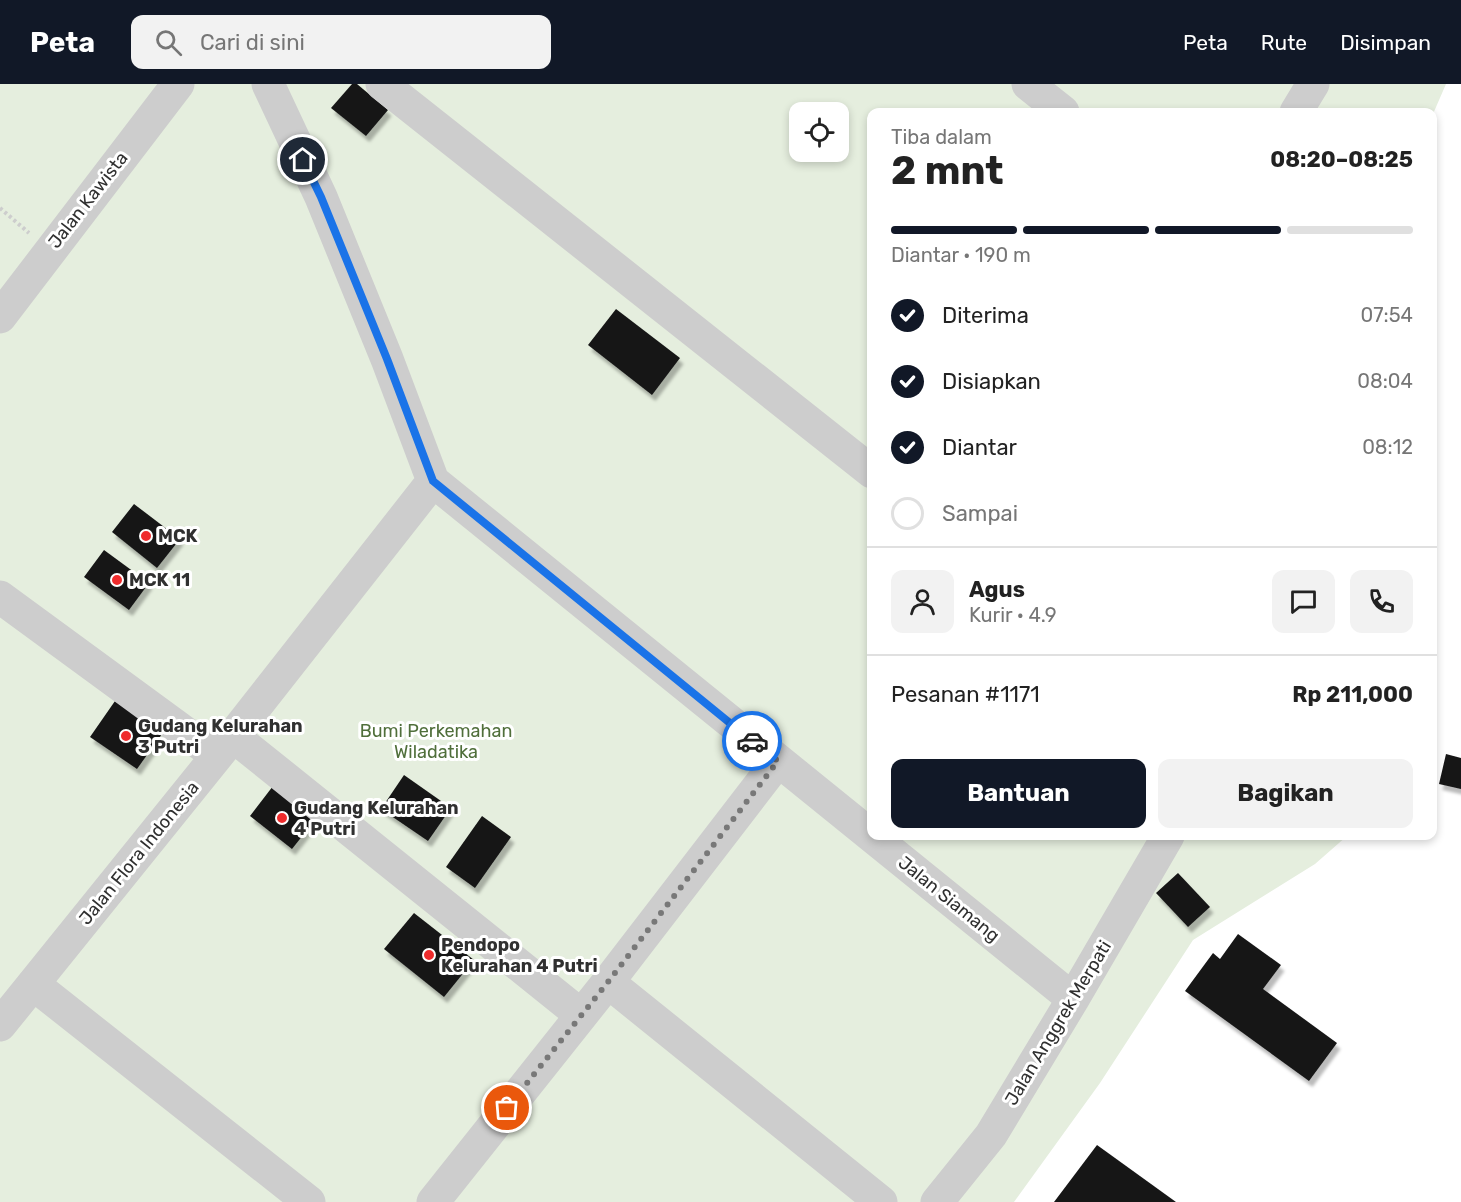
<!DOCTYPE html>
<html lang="id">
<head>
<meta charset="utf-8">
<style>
	body { margin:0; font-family:Rubik,sans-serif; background:#f2f2f2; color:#222; height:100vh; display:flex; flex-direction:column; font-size:22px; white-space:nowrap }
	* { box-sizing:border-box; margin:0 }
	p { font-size:20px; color:#767676 }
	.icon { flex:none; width:33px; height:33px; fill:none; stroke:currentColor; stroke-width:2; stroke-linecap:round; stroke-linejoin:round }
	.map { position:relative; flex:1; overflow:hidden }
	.drawer { position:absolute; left:867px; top:24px; width:570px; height:732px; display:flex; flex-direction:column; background:#fff; border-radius:12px; box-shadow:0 3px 9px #0003 }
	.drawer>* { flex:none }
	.fabs { position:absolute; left:789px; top:18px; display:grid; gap:12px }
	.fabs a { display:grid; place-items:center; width:60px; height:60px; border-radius:12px; background:#fff; box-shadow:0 3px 9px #0003; font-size:30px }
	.pin { position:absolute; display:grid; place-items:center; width:51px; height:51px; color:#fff; margin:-26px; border:3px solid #fff; border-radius:50%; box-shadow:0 2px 6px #0007 }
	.courier { position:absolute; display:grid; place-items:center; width:60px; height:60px; margin:-30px; border:4px solid #1a73e8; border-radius:50%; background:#fff; color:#222; box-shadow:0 2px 8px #0007 }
	.summary em { font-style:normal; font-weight:700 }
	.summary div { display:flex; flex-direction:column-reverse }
	.summary { display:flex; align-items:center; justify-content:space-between; height:102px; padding:0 24px }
	h1 { font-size:39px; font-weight:700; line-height:45px }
	.bar { display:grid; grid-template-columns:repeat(4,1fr); gap:9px 6px; align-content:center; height:72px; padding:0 24px }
	.bar i { height:8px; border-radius:4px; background:#e0e0e0 }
	.bar .selected { background:#111827 }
	.bar p { grid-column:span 4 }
	.line { display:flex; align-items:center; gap:15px; padding:0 24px; border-top:2px solid #e0e0e0 }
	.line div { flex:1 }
	.round { display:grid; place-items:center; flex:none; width:63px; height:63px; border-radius:12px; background:#f2f2f2 }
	ol { padding:0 24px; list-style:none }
	li { display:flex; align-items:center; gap:18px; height:66px }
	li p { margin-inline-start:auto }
	li .icon { padding:6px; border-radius:50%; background:#111827; color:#fff; stroke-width:4 }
	li:last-child { color:#767676 }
	li i { width:33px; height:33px; border:3px solid #e0e0e0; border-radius:50% }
	.primary-button { display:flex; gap:12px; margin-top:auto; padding:12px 24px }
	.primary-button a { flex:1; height:69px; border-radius:12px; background:#111827; color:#fff; font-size:24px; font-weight:700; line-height:69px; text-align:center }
	.primary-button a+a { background:#f2f2f2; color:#222 }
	header { display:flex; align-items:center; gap:36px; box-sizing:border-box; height:84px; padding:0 30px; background:#111827; color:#fff }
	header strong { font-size:28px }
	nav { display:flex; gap:33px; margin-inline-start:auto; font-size:21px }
	.search { width:420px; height:54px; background:#f2f2f2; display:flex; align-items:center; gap:15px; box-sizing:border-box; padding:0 21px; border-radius:12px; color:#767676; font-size:22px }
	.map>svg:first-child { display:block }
	.green { fill:#e5eede; fill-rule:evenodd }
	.building { fill:#171717; filter:url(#shadow) }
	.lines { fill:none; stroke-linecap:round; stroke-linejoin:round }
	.path { stroke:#cdcdcd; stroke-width:4; stroke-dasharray:3 3; stroke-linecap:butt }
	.minor { stroke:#cdcdcd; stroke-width:33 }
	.done { stroke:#787878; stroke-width:6; stroke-dasharray:0 10.8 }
	.route { stroke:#1a73e8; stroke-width:8 }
	.poi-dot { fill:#ef2b2c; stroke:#fff; stroke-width:2 }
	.labels { text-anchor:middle; stroke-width:6; stroke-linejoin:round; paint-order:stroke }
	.street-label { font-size:18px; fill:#303030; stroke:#fff }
	.poi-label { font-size:18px; font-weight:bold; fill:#303030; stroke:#fff; text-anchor:start }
	.park-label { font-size:18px; fill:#506f3b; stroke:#fff }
</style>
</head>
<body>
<header>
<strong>Peta</strong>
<div class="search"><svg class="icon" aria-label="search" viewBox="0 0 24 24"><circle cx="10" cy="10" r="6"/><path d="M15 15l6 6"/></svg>Cari di sini</div>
<nav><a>Peta</a><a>Rute</a><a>Disimpan</a></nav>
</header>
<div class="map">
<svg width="1461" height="1118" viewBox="0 0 1461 1118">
	<defs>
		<filter id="shadow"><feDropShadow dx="3.5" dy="6" stdDeviation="1.5" flood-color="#0004"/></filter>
	</defs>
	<rect width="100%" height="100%" fill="#fff"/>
	<path class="green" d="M0 0H1446L1433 30 1432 28H872V752H1347L1315 780 1193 856 1100 999 1014 1118H0ZM800 28H838V68H800Z"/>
	<path class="building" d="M352 0H357L388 26 366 52 331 24Z
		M616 225 680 274 652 311 588 261Z
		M134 420 180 455 157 484 112 448Z
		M104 466 149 499 129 526 84 493Z
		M115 617 162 650 137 685 90 653Z
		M1446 670 1461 674V705L1439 700Z
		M404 691 451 724 428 757 381 725Z
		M273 702 315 736 292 765 250 732Z
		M482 732 511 753 475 804 446 783Z
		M1178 789 1210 823 1188 843 1156 809Z
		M414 829 474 876 444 913 384 865Z
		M1238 850 1281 881 1263 905 1337 959 1309 997 1185 907 1213 869 1220 875Z
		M1097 1061 1176 1118H1054Z"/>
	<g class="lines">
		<path class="path" d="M0 124 29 149"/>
		<path class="minor" d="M268 0 321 113 387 275 433 397 1073 915
			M382 0 872 388
			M1028 0 1063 28
			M1296 28 1313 0
			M0 233 178 0
			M0 513 217 672
			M233 652 581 931
			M608 898 881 1118
			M33 900 309 1118
			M0 941 217 672 433 397
			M433 1118 608 898 778 677
			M937 1118 991 1051 1073 915 1168 752"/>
	</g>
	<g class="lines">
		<path class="done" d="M507 1024 608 898 778 677 752 657"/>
		<path class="route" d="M303 76 321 113 387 275 433 397 752 657"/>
	</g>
	<g class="poi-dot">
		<circle cx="146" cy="452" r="6"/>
		<circle cx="117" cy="496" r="6"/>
		<circle cx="126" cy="652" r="6"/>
		<circle cx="282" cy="734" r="6"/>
		<circle cx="429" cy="871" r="6"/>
	</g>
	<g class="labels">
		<g class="street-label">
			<text transform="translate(88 116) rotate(-52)" y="6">Jalan Kawista</text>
			<text transform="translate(139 769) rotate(-51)" y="6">Jalan Flora Indonesia</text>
			<text transform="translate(949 815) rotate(39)" y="6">Jalan Siamang</text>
			<text transform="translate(1058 939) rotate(-59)" y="6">Jalan Anggrek Merpati</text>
		</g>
		<g class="poi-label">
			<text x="158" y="458">MCK</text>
			<text x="129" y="502">MCK 11</text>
			<text x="138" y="648">Gudang Kelurahan<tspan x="138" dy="21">3 Putri</tspan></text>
			<text x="294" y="730">Gudang Kelurahan<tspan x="294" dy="21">4 Putri</tspan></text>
			<text x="441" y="867">Pendopo<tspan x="441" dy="21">Kelurahan 4 Putri</tspan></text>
		</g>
		<g class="park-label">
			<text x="436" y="653">Bumi Perkemahan<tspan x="436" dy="21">Wiladatika</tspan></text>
		</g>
	</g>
</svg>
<div class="fabs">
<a><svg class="icon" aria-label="locate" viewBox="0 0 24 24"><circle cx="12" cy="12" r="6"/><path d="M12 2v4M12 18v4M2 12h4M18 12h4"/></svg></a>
</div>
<div class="pin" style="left:507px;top:1024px;background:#ea580c"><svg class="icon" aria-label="bag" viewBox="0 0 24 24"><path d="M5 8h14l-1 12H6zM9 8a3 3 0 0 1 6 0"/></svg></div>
<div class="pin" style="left:303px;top:76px;background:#1f2937"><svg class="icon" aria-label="home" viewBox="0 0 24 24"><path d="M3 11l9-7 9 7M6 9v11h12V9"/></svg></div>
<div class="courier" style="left:752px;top:657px"><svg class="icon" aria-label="car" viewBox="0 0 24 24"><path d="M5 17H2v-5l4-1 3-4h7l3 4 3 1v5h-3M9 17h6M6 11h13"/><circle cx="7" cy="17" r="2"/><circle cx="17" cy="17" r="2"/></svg></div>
<section class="drawer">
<div class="summary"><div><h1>2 mnt</h1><p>Tiba dalam</p></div><em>08:20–08:25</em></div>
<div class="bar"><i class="selected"></i><i class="selected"></i><i class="selected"></i><i></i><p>Diantar · 190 m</p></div>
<ol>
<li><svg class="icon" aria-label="check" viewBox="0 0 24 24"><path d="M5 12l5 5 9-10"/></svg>Diterima<p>07:54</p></li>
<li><svg class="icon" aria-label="check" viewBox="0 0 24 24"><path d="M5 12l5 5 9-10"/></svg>Disiapkan<p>08:04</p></li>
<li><svg class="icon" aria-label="check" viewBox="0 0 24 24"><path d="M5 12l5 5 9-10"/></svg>Diantar<p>08:12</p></li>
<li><i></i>Sampai</li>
</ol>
<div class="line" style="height:108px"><a class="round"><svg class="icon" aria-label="person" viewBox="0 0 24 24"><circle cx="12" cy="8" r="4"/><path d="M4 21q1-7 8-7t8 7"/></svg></a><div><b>Agus</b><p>Kurir · 4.9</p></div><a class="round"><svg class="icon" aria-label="chat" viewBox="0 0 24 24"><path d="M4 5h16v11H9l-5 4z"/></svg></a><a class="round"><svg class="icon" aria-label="phone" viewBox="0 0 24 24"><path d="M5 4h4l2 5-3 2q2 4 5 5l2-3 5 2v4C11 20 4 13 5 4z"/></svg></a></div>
<div class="line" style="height:78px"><div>Pesanan #1171</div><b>Rp 211,000</b></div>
<div class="primary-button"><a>Bantuan</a><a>Bagikan</a></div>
</section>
</div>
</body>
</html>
